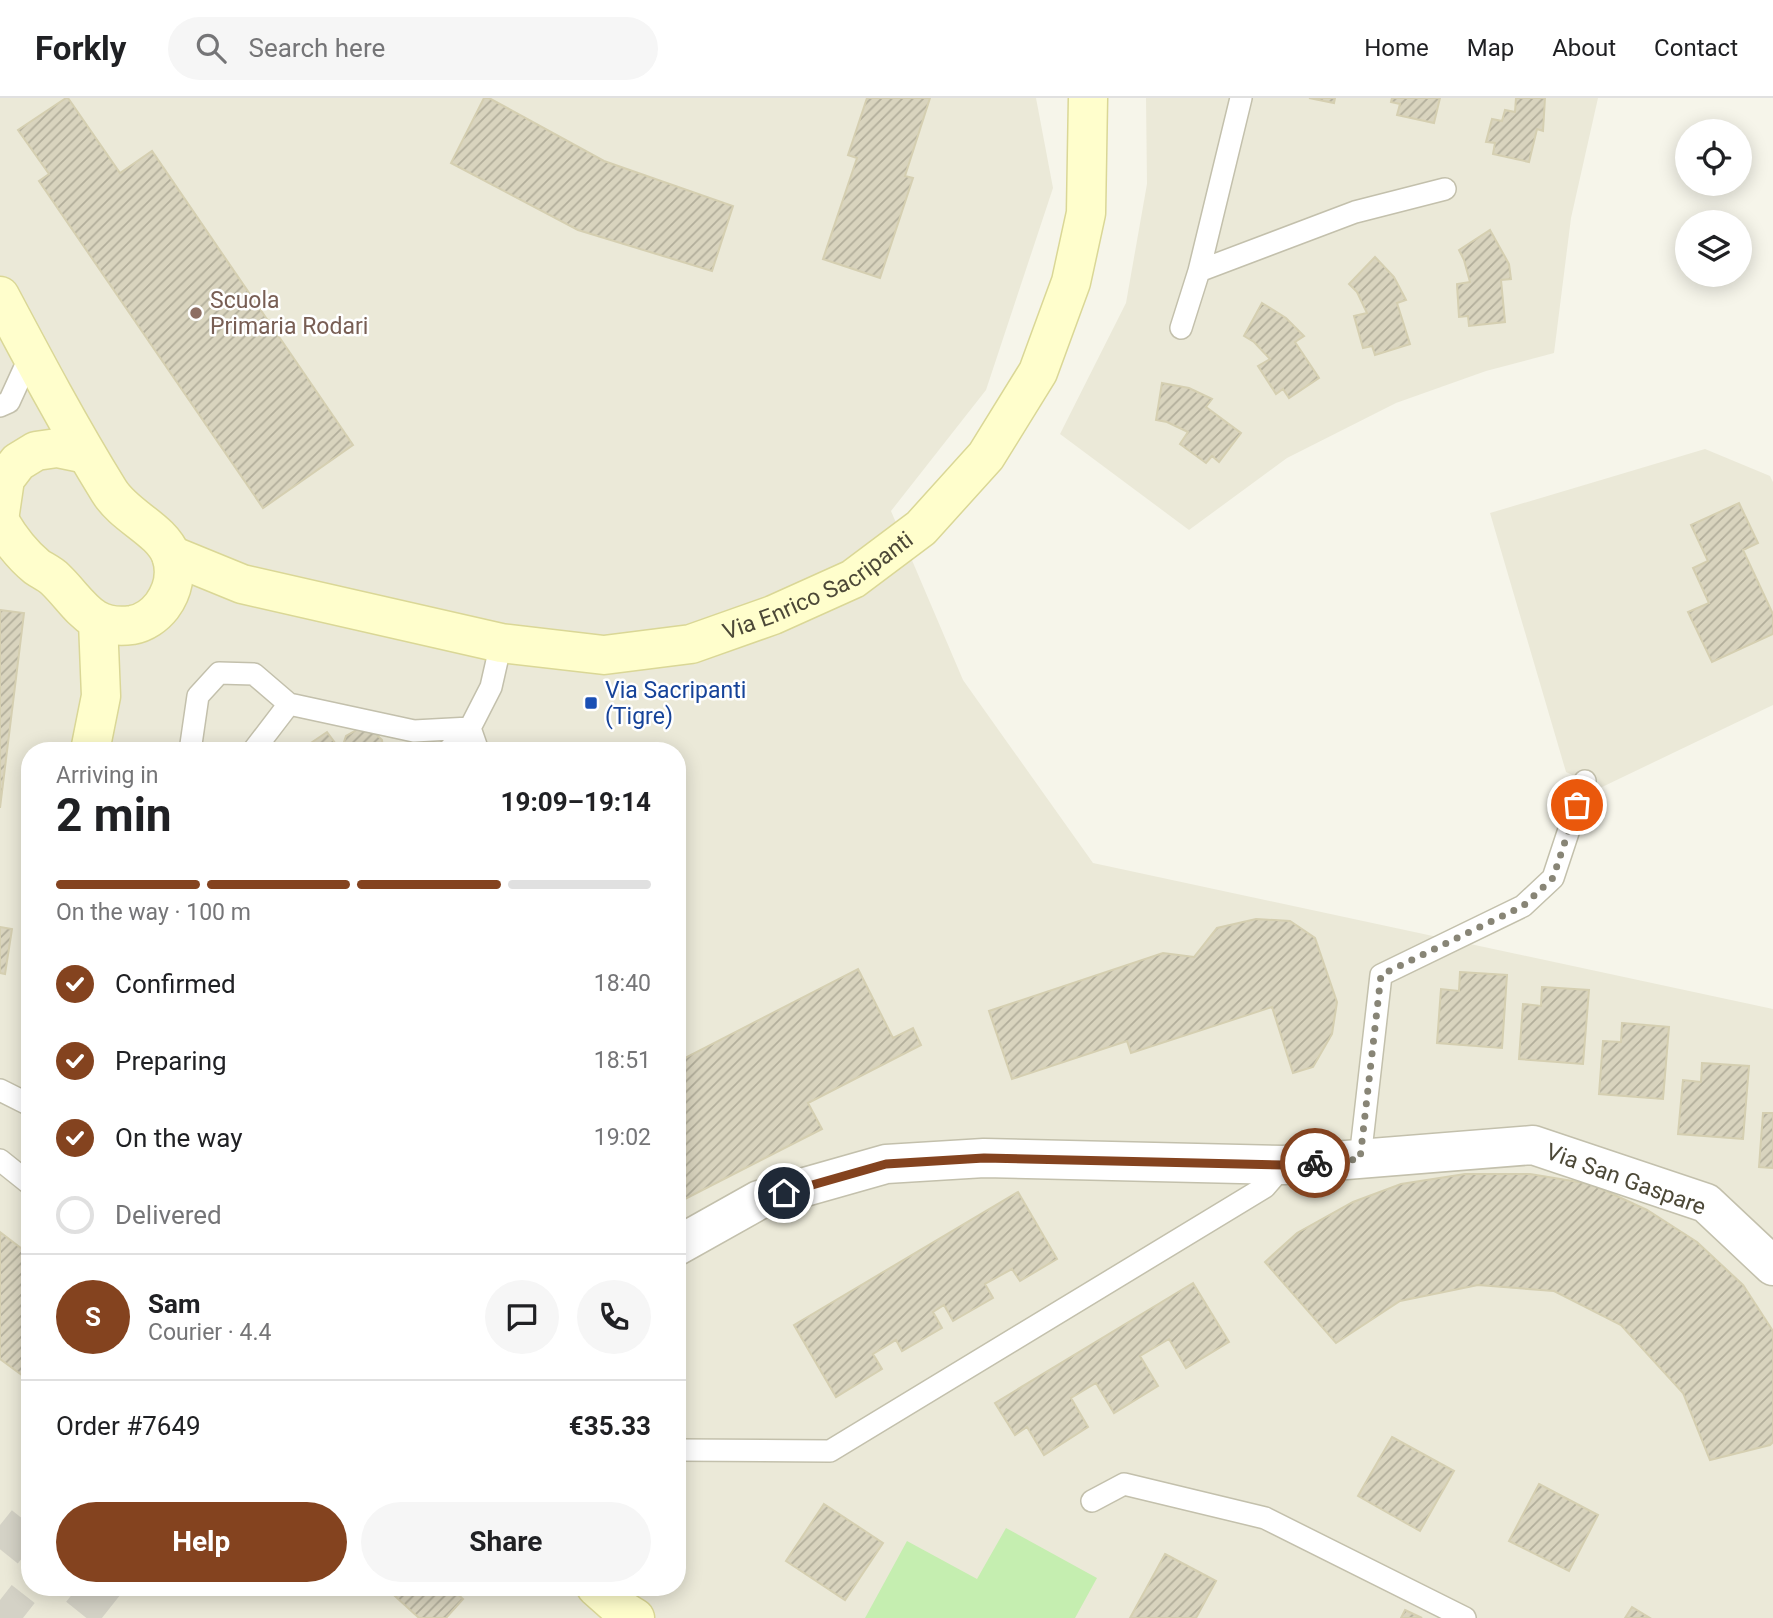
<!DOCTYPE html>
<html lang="en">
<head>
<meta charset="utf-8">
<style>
	body { margin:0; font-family:Roboto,sans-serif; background:#f6f6f6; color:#202124; height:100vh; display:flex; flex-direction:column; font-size:26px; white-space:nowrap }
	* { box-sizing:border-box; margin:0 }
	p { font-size:23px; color:#757577 }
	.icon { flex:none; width:38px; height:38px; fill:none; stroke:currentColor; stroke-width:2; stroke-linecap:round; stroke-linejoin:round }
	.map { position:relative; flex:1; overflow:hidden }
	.details { position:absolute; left:21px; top:644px; width:665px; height:854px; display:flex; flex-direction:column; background:#fff; border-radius:28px; box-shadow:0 4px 18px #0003 }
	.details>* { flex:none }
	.buttons { position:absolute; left:1675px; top:21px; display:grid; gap:14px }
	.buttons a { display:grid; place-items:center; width:77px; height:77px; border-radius:50%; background:#fff; box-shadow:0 4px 18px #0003; font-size:35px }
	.pin { position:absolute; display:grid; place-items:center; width:60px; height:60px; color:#fff; margin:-30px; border:4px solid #fff; border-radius:50%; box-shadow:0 2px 7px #0007 }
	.courier { position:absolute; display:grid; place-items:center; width:70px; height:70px; margin:-35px; border:5px solid #84431f; border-radius:50%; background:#fff; color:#222; box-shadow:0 2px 9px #0007 }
	.headline em { font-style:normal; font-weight:700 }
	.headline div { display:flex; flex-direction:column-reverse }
	.headline { display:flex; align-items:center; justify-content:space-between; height:119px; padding:0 35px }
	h1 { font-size:46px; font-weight:700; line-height:52px }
	.bar { display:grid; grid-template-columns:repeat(4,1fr); gap:10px 7px; align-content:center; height:84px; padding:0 35px }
	.bar i { height:9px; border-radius:5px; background:#e0e0e0 }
	.bar .on { background:#84431f }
	.bar p { grid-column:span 4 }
	.line { display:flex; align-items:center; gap:18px; padding:0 35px; border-top:2px solid #e0e0e0 }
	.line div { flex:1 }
	.round { display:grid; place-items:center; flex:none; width:74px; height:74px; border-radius:37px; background:#f6f6f6 }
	ol { padding:0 35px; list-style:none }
	li { display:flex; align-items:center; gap:21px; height:77px }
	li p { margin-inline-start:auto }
	li .icon { padding:7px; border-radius:50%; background:#84431f; color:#fff; stroke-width:4 }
	li:last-child { color:#757577 }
	li i { width:38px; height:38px; border:4px solid #e0e0e0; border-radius:50% }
	.primary-button { display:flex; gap:14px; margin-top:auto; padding:14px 35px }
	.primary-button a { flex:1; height:80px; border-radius:42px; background:#84431f; color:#fff; font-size:28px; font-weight:700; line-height:80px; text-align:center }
	.primary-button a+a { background:#f6f6f6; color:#202124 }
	header { display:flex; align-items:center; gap:42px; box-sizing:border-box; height:98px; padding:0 35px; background:#fff; border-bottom:2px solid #e0e0e0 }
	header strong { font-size:33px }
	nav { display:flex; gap:38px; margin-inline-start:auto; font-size:24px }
	.search { width:490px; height:63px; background:#f6f6f6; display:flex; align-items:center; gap:18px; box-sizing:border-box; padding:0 24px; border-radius:38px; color:#757577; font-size:26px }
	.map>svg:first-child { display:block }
	.residential { fill:#ebe9d8; fill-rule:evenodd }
	.green { fill:#c5eeb0 }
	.building { fill:url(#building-hatch); stroke:#d5cfb1; stroke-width:2 }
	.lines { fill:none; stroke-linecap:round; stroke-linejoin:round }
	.highway-tunnel { stroke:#d4d2c6; stroke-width:38; stroke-dasharray:38 19; stroke-linecap:butt }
	.lane-casing { stroke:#c3c0ac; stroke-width:24 }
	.street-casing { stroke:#c3c0ac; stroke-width:41 }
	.secondary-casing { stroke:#dad796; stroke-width:41 }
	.lane { stroke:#fff; stroke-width:21 }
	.street { stroke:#fff; stroke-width:38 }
	.secondary { stroke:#fffecc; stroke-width:38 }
	.done { stroke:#888576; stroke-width:7; stroke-dasharray:0 12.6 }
	.route { stroke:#84431f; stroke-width:9 }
	.education-dot { fill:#8d6e63; stroke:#fff; stroke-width:2.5 }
	.transit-dot { fill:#1a4fb4; stroke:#fff; stroke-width:2.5 }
	.labels { text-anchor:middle; stroke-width:5; stroke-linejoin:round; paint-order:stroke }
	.education-label { font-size:23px; fill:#785e54; stroke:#fff; text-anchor:start }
	.street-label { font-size:23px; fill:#4c4837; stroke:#fff }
	.transit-label { font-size:23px; fill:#164399; stroke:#fff; text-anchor:start }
</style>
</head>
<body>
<header>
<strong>Forkly</strong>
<div class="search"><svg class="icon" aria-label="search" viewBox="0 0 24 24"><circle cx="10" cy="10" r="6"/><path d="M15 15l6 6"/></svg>Search here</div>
<nav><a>Home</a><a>Map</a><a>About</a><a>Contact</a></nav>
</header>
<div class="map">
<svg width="1773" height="1520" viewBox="0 0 1773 1520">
	<defs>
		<pattern id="building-hatch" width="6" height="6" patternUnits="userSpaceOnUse" patternTransform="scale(1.75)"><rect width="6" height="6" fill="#d9d4be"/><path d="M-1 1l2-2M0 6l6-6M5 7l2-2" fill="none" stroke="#b2ae9b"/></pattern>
	</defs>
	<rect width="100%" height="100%" fill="#f6f5ea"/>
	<path class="residential" d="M0 0H1036L1053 90 986 292 891 413 963 582 1093 765 1773 911V1520H0ZM30 653H677V1489H30Z
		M1146 0H1598L1571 120 1554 255 1486 273 1396 305 1287 360 1189 432 1060 336 1126 205 1147 86Z
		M1705 351 1770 378 1773 384V607L1600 690 1566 674 1490 415Z"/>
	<path class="green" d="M1006 1430 1097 1480 1075 1520H865L907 1443 977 1481Z"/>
	<path class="building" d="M66 0H68L120 75 152 53 353 347 263 410 39 83 49 76 18 32Z
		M484 0H489L604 63 733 108 712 173 578 132 451 65Z
		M867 0H930L905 78 913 80 880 180 823 161 857 60 848 57Z
		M1309 0H1335L1334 5Z
		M1392 0H1440L1434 25 1397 17 1400 6 1391 4Z
		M1516 0H1545L1543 33 1537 31 1529 64 1493 56 1495 45 1486 44 1492 21 1502 23 1505 12 1515 14Z
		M1490 132 1509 166 1511 181 1501 182 1505 224 1469 228 1468 218 1459 219 1457 186 1470 184 1464 162 1459 152Z
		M1375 159 1394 179 1406 202 1397 205 1410 246 1375 257 1372 248 1363 250 1354 218 1367 215 1357 194 1349 186Z
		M1262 205 1286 220 1304 238 1295 244 1319 280 1289 300 1283 291 1276 296 1258 268 1270 261 1254 244 1244 238Z
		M1162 285 1189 290 1212 301 1206 309 1241 335 1219 364 1212 358 1206 365 1180 346 1188 334 1167 324 1156 322Z
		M1739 405 1758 445 1743 452 1773 516V536L1712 564 1688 514 1709 505 1693 470 1708 463 1691 427Z
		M0 512 24 515 0 710Z
		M360 630 375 635 382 642 383 653H341L346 638Z
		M327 634 341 653H299Z
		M1256 821 1290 823 1315 840 1337 904 1332 936 1313 969 1293 975 1272 909 1131 955 1127 943 1012 981 989 913 1163 855 1194 859 1217 830Z
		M0 829 12 831 5 876 0 875Z
		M858 871 893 940 913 930 921 947 808 1005 822 1031 677 1105V964Z
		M1460 874 1507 877 1502 950 1437 945 1441 891 1459 893Z
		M1542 889 1589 892 1583 966 1519 961 1523 906 1541 908Z
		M1622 925 1669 929 1663 1001 1599 996 1603 943 1621 944Z
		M1702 965 1749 968 1743 1041 1678 1036 1683 982 1701 984Z
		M1763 1015H1773V1070L1759 1069Z
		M1465 1076H1530L1591 1086 1647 1112 1697 1144 1743 1187 1773 1233V1344L1770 1347 1710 1362 1683 1295 1621 1227 1554 1193 1478 1187 1400 1203 1336 1245 1265 1164 1297 1135 1353 1104 1401 1086Z
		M1018 1094 1057 1161 1020 1183 1012 1171 985 1186 993 1200 953 1223 944 1207 933 1214 942 1230 902 1253 896 1242 873 1256 882 1271 836 1299 794 1227Z
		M0 1134 30 1157V1283L0 1261Z
		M1193 1185 1229 1244 1186 1270 1169 1241 1140 1258 1158 1288 1114 1315 1096 1285 1071 1300 1088 1329 1044 1357 1027 1329 1015 1337 995 1305Z
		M1392 1339 1454 1373 1420 1433 1358 1398Z
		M1539 1386 1598 1417 1569 1473 1509 1443Z
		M824 1406 883 1445 845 1502 786 1463Z
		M1165 1456 1216 1483 1196 1520H1130Z
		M385 1489H450L463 1501 446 1520H419Z
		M1632 1509 1650 1520H1625Z
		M1405 1512 1422 1520H1401Z"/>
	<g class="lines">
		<path class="highway-tunnel" d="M0 1427 30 1451
			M78 1489 117 1520
			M0 1502 23 1520"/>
		<defs>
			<path id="lane" d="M1199 173 1355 114 1445 91
				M1181 230 1199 173 1241 0
				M0 308 9 304 25 269
				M190 653 198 598 219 575 254 576 289 606 414 633 470 630 491 589 501 545
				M253 653 289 606
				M448 653 470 630 478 653
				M0 992 30 1007
				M1360 1061 1381 877 1523 808 1553 780 1585 683
				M0 1062 30 1086
				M677 1352 830 1353 1265 1089 1284 1067
				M1092 1403 1124 1386 1265 1420 1465 1520"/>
			<path id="street" d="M677 1148 759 1102 886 1066 984 1060 1284 1067 1533 1047 1706 1105 1773 1168"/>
			<g id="secondary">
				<path d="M0 198C35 264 70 330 109 393 125 419 161 431 171 457 177 475 173 493 162 508 155 517 144 525 132 527 90 533 80 505 55 481 50 476 43 473 37 469 21 456 10 441 0 424"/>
				<path d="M0 415 5 381 18 364 36 353 57 350 86 356"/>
				<path id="s1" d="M171 457 242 486 501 545 604 557 691 546 773 517 853 481 921 430 986 358 1038 274 1071 184 1086 115 1088 0"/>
				<path d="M90 653 101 598 98 524"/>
				<path d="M596 1489 622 1512 635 1520"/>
			</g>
		</defs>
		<use href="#lane" class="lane-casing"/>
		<use href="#street" class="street-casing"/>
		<use href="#secondary" class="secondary-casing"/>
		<use href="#lane" class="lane"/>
		<use href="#street" class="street"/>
		<use href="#secondary" class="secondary"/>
	</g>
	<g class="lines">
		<path class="done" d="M1315 1065 1360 1061 1381 877 1523 808 1553 780 1577 707"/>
		<path class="route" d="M784 1095 886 1066 984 1060 1284 1067 1315 1065"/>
	</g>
	<circle class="education-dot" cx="196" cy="215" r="7"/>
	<rect class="transit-dot" x="584" y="598" width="14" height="14" rx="3.5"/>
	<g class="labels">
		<g class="education-label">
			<text x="210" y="210">Scuola<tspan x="210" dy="26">Primaria Rodari</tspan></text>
		</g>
		<g class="street-label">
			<text dy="8" stroke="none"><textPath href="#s1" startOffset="674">Via Enrico Sacripanti</textPath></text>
			<text transform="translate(1626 1081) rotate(20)" y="8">Via San Gaspare</text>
		</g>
		<g class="transit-label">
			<text x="605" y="600">Via Sacripanti<tspan x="605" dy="26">(Tigre)</tspan></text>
		</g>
	</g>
</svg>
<div class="buttons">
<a><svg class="icon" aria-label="locate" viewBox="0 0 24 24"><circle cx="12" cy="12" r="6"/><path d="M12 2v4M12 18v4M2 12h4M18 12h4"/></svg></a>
<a><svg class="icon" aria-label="layers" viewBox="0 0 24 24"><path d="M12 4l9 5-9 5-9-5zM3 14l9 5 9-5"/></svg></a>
</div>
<div class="pin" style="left:1577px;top:707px;background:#ea580c"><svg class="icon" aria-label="bag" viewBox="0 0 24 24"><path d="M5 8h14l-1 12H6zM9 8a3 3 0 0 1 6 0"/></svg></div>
<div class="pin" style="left:784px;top:1095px;background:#1f2937"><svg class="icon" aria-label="home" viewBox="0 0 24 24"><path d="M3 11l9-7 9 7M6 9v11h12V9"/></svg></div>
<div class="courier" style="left:1315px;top:1065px"><svg class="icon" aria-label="bike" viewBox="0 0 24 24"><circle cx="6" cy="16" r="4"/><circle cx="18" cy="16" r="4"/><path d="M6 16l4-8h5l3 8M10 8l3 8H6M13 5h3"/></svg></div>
<section class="details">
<div class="headline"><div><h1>2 min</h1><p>Arriving in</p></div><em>19:09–19:14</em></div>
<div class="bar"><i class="on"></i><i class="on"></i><i class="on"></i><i></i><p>On the way · 100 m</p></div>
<ol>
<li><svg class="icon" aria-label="check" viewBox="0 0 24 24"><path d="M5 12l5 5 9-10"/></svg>Confirmed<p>18:40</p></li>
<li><svg class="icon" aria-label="check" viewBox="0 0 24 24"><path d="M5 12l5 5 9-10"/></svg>Preparing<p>18:51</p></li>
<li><svg class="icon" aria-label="check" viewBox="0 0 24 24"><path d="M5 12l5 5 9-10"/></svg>On the way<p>19:02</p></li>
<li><i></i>Delivered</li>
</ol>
<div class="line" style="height:126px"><b class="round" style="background:#84431f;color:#fff">S</b><div><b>Sam</b><p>Courier · 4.4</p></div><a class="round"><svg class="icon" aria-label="chat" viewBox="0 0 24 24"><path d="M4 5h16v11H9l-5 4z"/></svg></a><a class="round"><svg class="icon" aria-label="phone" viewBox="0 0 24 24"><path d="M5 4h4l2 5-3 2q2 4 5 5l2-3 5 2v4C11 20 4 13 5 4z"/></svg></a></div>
<div class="line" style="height:91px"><div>Order #7649</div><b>€35.33</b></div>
<div class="primary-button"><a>Help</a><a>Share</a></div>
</section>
</div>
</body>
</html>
